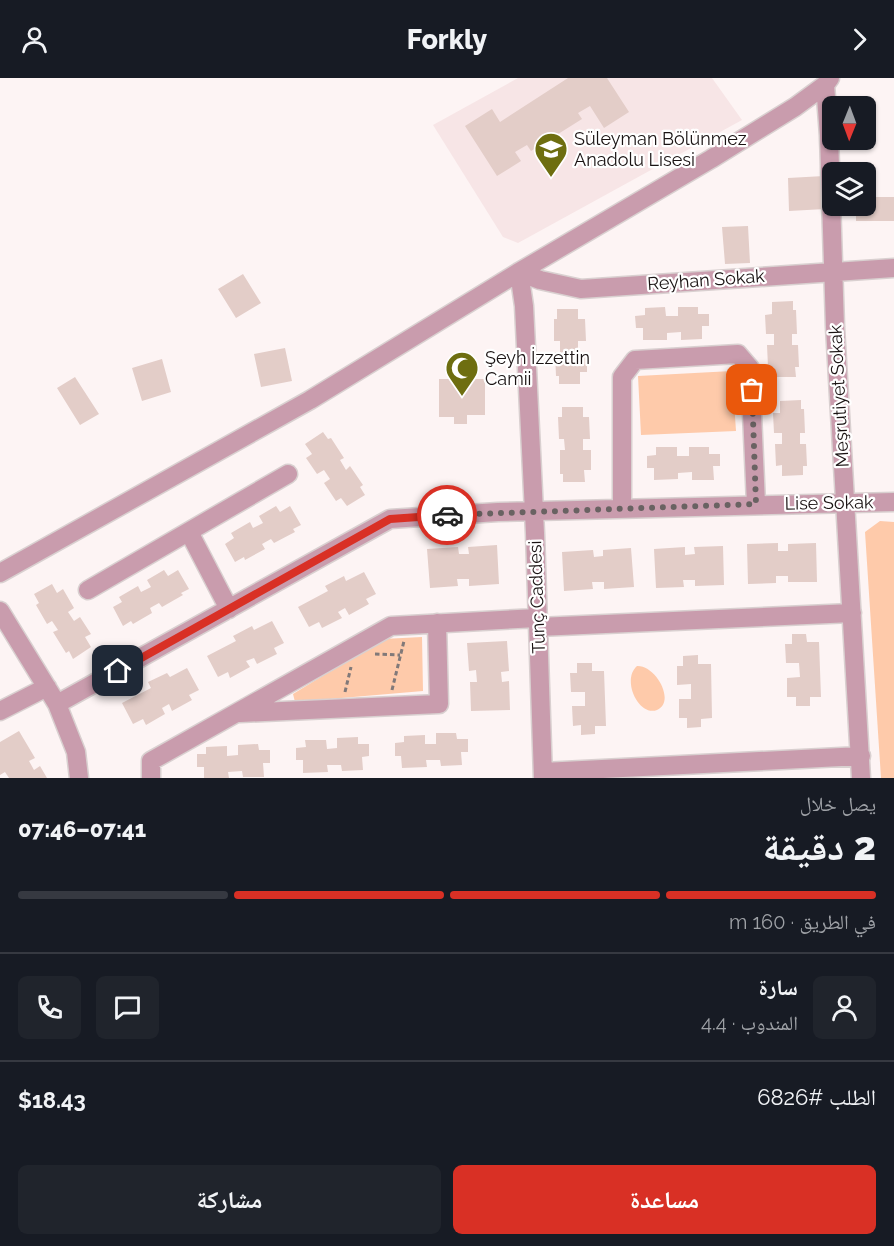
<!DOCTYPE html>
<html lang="ar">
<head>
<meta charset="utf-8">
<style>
	body { margin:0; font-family:Raleway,"Noto Naskh Arabic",sans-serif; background:#20242c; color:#f1f3f6; direction:rtl; height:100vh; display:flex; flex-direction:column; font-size:22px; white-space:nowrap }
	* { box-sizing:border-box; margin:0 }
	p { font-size:20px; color:#9ea1a6 }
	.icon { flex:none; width:33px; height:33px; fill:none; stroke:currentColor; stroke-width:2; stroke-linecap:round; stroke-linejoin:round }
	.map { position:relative; height:700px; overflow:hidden; direction:ltr }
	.drawer { display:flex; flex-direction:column; background:#171b24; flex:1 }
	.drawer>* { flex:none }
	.needle { width:39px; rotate:181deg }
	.buttons { position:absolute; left:822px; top:18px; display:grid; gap:12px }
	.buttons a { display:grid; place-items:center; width:54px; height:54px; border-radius:9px; background:#171b24; box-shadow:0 2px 4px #0004; font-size:30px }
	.pin { position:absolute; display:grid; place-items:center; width:51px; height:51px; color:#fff; margin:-26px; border-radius:12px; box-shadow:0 3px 9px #0006 }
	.courier { position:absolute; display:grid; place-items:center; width:60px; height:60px; margin:-30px; border:4px solid #d93025; border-radius:50%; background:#fff; color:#222; box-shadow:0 2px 8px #0007 }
	.head em { font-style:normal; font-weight:800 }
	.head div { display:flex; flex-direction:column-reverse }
	.head { display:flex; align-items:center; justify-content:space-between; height:102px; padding:0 18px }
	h1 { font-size:39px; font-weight:800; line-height:45px }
	.bar { display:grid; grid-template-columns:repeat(4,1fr); gap:9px 6px; align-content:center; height:72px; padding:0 18px }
	.bar i { height:8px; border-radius:4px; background:#363941 }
	.bar .active { background:#d93025 }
	.bar p { grid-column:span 4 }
	.line { display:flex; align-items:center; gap:15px; padding:0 18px; border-top:2px solid #363941 }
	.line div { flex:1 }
	.round { display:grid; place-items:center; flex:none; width:63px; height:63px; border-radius:9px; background:#20242c }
	.action { display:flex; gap:12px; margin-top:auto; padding:12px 18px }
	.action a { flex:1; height:69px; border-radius:9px; background:#d93025; color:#fff; font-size:24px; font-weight:800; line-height:69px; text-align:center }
	.action a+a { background:#20242c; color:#f1f3f6 }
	header { display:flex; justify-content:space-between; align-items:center; height:78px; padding:0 18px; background:#171b24; font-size:27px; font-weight:800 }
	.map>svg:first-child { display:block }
	.built { fill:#f7e5e6 }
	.green { fill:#fecaaa }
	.building { fill:#e3cdc8 }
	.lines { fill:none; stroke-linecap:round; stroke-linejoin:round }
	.minor-casing { stroke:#d9d0d0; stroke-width:21 }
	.path { stroke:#817979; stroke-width:3; stroke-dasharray:4.5 3; stroke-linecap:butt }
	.minor { stroke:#c99cad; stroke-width:18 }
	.done { stroke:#696262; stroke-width:6; stroke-dasharray:0 10.8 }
	.route { stroke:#d93025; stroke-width:8 }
	.labels { text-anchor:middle; stroke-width:4.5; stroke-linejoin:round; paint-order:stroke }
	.poi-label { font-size:18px; fill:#1a1313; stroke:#fff; text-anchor:start }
	.street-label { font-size:18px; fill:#1a1313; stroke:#fff }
</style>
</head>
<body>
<header><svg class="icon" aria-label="forward" viewBox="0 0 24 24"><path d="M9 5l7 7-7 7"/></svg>Forkly<svg class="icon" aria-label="person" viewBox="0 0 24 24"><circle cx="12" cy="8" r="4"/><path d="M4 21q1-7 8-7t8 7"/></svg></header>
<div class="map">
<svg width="894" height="700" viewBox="0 0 894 700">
	<rect width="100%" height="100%" fill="#fdf4f4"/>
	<path class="built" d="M518 0H712L742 42 518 165 503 159 433 47Z"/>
	<path class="green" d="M732 293 736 353 641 357 638 298Z
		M880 443 894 444V700H881L865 454Z
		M422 559 423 613 295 624 293 616 383 561Z
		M637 588C656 587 676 624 657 632 639 639 621 602 637 588Z"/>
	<path class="building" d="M568 0H607L629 34 604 50 590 28 578 35 582 41 531 73 527 67 515 74 521 83 497 98 465 48 492 31 500 44Z
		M824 98 825 131 789 133 788 100Z
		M866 119H894V143H856V128H866Z
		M748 148 750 185 725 186 722 149Z
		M243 196 261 225 236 240 218 211Z
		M793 223V232H796L797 256H792V267H798L799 289H795L796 299H775L774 289H768L767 267H774V256H766L765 237 772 236V224Z
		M665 229 666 238H678V229H698V236H709V248H702V261L681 262V254L667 255V262H643V250H636L635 238 645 237V230Z
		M557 231H578V241H585L586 263H578V274H587V294H580V306H559V298H556L555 274H560V263H554V241H557Z
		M285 270 292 303 261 309 254 276Z
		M162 281 171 314 142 323 132 290Z
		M75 299 99 336 80 347 57 310Z
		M439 301H485V337H467V346H454V339H439Z
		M801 322V331H804L805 355H800V366H806L807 388H803V397L782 398V387L776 388 775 366H782V355H774L773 335H780V323Z
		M562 329H583V339H589L590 361H583V372H591V392H584L585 404H563V396H560V372H565L564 361H559L558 339H562Z
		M323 354 328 361 331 360 344 380 340 382 346 392 350 388 363 407 360 409 365 417 347 428 341 420 336 423 324 405 330 401 324 392 317 396 306 380 312 376 305 366Z
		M656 369H677V378H689V369H709V376H720V388H713L714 402H692V394L678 395V401L654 402V390H647V378L656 377Z
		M276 428 280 434 290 428 301 447 293 451 295 454 274 465 271 461 262 466 265 471 245 482 244 479 235 484 225 466 234 460 231 455 250 444 253 450 263 445 259 438Z
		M778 465V473H788V466L816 465 817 504H788V498H776V505L748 506 747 466Z
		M497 467 499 506 469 508V501H457L458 508 430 510 427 471 458 469 459 476H469L468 469Z
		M723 468 724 507 695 508V502H683L684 509 656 510 654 471 685 469V477L695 476 694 469Z
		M631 470 634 509 604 511V504H592L593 511 564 513 562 474 593 472 594 479 603 478V472Z
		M164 492 168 498 178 492 189 511 181 515 183 517 162 529 159 525 150 530 152 535 133 546 131 543 123 548 113 529 122 524 119 519 138 508 141 514 151 509 147 502Z
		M364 494 376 516 366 521 369 526 349 537 345 530 338 534 342 540 322 550 319 544 309 549 298 529 328 513 325 508 344 498 346 503Z
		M52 506 57 515 63 511 74 530 68 534 74 543 80 539 91 556 85 559 91 569 73 581 69 573 66 575 53 554 58 552 52 543 47 546 36 527 39 525 34 516Z
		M272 543 284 565 274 570 277 576 257 586 254 580 246 583 250 589 230 600 228 594 218 599 207 578 236 563 233 558 252 548 254 552Z
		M792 556H806L807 564H819L821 619H810V628H796V619H787V600L800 599 799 585H786L785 566H792Z
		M507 563 509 593 501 594 502 604 509 603 510 632 471 633 470 604H477L476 592 469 593 467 565Z
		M698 577V586H711L712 640 701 641V649L687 650V640H679V621H691V606L677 607V588H683V578Z
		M577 585H592V593H604L606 648H595V656L581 657V647L573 648 572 628H585V614H571L570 595H577Z
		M187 590 199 612 189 617 192 622 172 633 169 626 162 630 165 636 146 647 143 641 133 646 122 625 151 610 148 604 167 595 170 599Z
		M19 653 35 680 29 683 34 692 40 688 47 700H9L5 694 0 697V664Z
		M436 655H456L457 661H468V674H461L462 687 441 688 440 682H426L427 689 402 690 401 678H395V665L404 664V658L425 657V666H436Z
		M358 659V666H369V678L362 679 363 692 342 693 341 687H327L328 694 303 695V682H296V670L306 669 305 662H326L327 671 337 670V660Z
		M258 666 259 672H270V685H263L264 699H243L242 693 228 694 229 700H204V689H197V676H206V669L227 668V678L238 677V667Z"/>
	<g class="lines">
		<defs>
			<path id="minor" d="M825 7 829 57 835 249 861 700
				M622 431V299L635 282 738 276 750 290 756 426
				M189 454 229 531
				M0 495 310 322 519 194 711 81 795 29 825 7 830 0
				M88 512 288 396
				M0 533 57 626 76 674 79 700
				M538 549 852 535
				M57 626 390 441 498 434 894 424
				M0 633 47 609
				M240 635 439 626 437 545
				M543 694 861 678
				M151 700V683L391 548 537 540
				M543 700 535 455 524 228 519 194 540 202 581 211 894 190"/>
		</defs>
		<use href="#minor" class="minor-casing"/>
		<path class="path" d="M375 576 400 577
			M392 612 404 563
			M345 614 351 589"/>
		<use href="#minor" class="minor"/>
	</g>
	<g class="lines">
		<path class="done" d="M447 437 756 426 752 312"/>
		<path class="route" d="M118 593 390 441 447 437"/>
	</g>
	<defs>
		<symbol id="school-pin" viewBox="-11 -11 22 30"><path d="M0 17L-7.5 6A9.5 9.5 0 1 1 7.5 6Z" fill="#6e6e10" stroke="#fff"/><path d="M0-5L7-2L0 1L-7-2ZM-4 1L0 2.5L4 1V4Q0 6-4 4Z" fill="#fff"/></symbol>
		<symbol id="mosque-pin" viewBox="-11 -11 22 30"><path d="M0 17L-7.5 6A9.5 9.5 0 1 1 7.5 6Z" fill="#6e6e10" stroke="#fff"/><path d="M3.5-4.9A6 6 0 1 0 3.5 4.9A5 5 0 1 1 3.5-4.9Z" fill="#fff"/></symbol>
	</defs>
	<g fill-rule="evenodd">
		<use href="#school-pin" x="532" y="52" width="38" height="52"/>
		<use href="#mosque-pin" x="443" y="271" width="38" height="52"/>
	</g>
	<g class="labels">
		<g class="poi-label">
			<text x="574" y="67">Süleyman Bölünmez<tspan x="574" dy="21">Anadolu Lisesi</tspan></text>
			<text x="485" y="286">Şeyh İzzettin<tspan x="485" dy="21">Camii</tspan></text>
		</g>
		<g class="street-label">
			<text transform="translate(706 202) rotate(-4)" y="6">Reyhan Sokak</text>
			<text transform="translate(839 318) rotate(-93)" y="6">Meşrutiyet Sokak</text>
			<text transform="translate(829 425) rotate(-1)" y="6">Lise Sokak</text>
			<text transform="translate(537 519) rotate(-92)" y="6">Tunç Caddesi</text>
		</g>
	</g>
</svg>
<div class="buttons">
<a><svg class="needle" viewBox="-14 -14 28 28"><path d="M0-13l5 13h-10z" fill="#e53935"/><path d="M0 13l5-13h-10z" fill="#9ea1a6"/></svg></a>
<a><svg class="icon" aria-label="layers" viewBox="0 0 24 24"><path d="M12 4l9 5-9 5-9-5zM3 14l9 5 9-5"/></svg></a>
</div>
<div class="pin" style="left:752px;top:312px;background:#ea580c"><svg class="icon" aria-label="bag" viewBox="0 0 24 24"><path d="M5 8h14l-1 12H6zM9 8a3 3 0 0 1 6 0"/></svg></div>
<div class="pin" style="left:118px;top:593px;background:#1f2937"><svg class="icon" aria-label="home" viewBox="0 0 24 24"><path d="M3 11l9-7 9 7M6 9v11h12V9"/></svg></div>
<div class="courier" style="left:447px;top:437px"><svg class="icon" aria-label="car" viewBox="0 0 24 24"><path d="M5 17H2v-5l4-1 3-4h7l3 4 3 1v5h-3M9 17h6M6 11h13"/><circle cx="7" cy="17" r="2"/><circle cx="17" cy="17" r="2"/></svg></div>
</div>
<section class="drawer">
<div class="head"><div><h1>2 دقيقة</h1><p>يصل خلال</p></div><em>07:41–07:46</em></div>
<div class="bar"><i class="active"></i><i class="active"></i><i class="active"></i><i></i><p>في الطريق · 160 m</p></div>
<div class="line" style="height:108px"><a class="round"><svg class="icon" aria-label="person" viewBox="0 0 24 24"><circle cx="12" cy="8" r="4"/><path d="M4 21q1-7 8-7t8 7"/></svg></a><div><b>سارة</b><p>المندوب · 4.4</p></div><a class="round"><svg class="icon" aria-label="chat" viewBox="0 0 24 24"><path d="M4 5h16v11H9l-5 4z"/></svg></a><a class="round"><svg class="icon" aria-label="phone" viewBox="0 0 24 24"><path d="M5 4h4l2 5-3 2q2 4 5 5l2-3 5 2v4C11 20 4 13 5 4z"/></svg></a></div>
<div class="line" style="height:78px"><div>الطلب #6826</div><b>$18.43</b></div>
<div class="action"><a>مساعدة</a><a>مشاركة</a></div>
</section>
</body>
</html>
